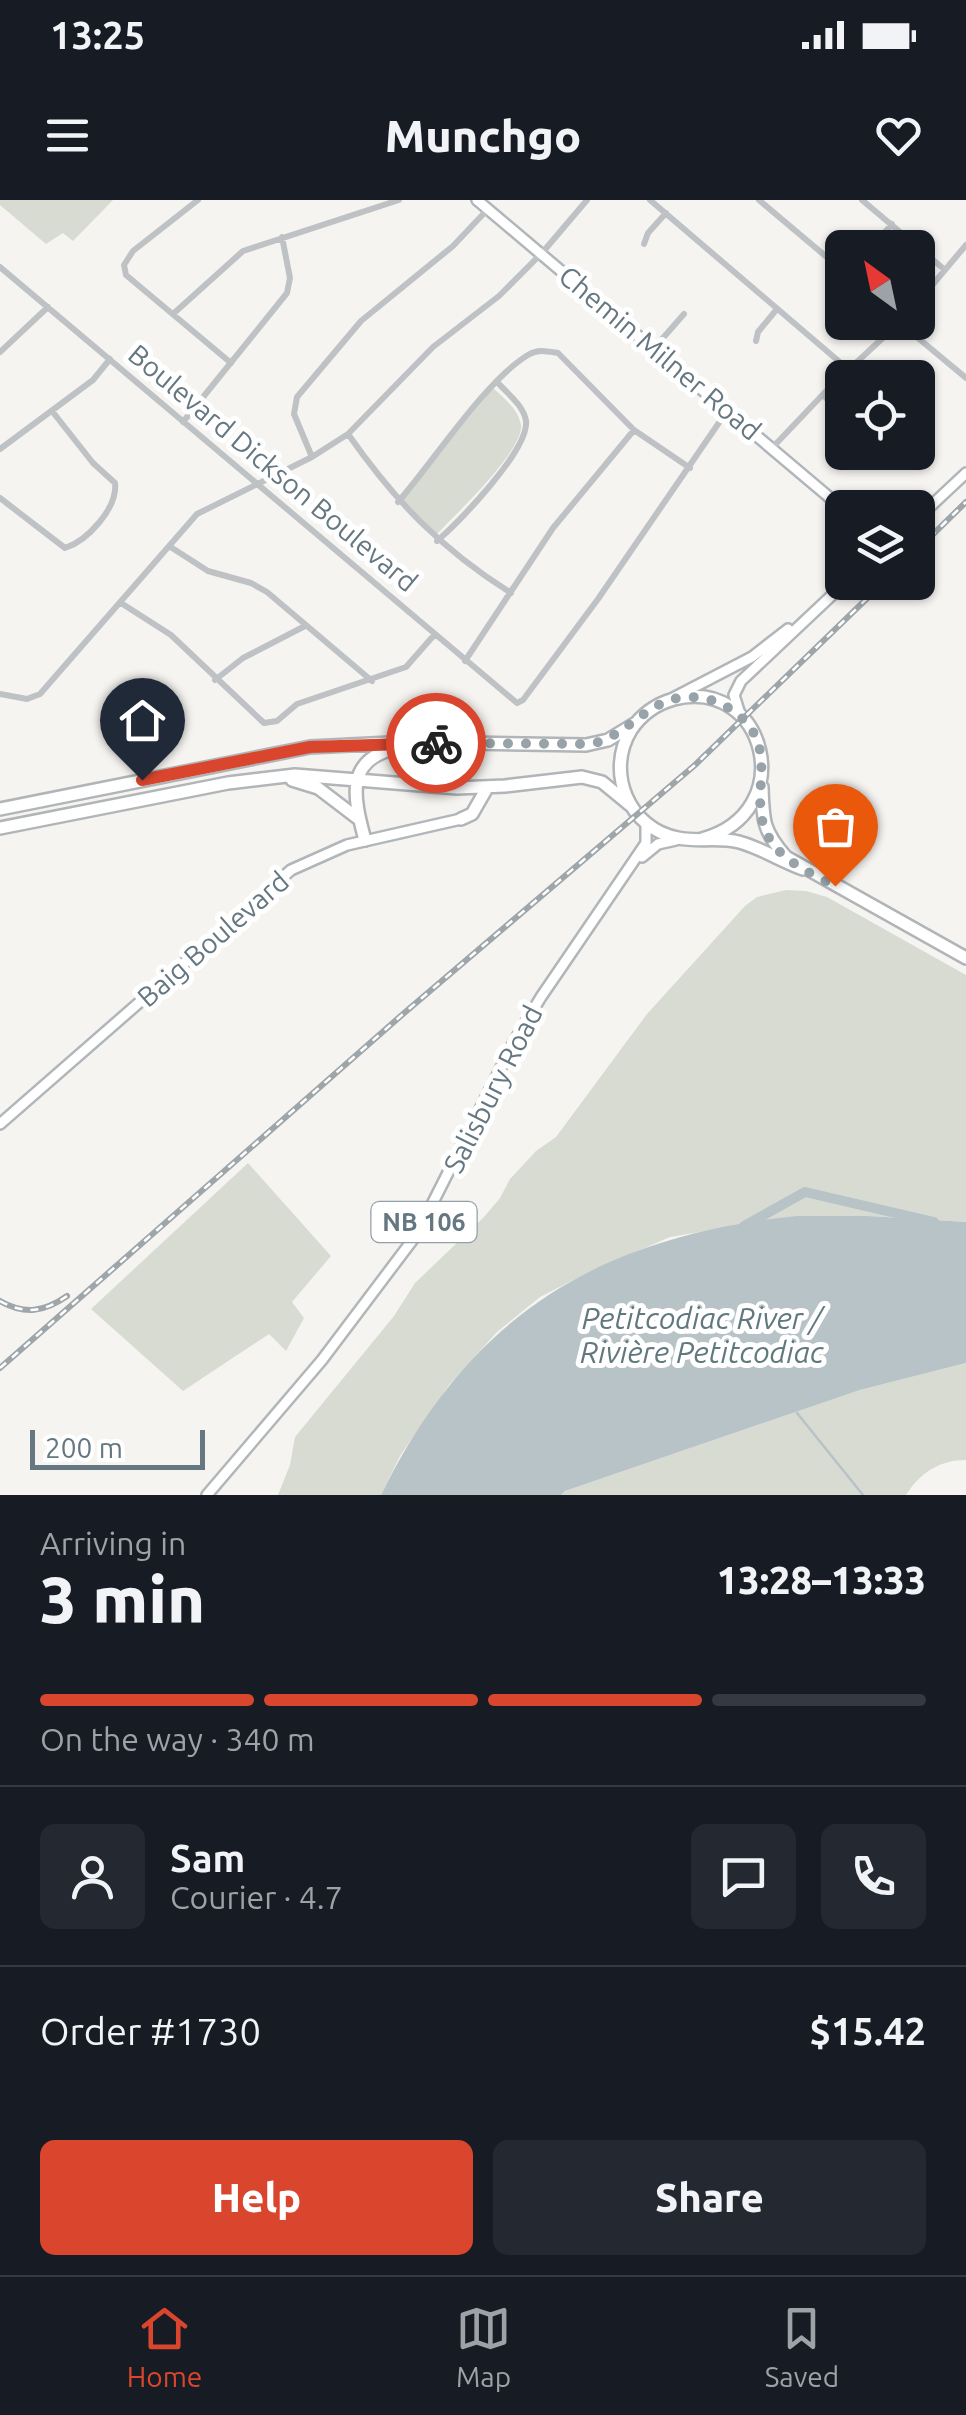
<!DOCTYPE html>
<html lang="en">
<head>
<meta charset="utf-8">
<style>
	body { margin:0; font-family:Ubuntu,sans-serif; background:#242831; color:#f1f3f6; height:100vh; display:flex; flex-direction:column; font-size:38px; white-space:nowrap }
	* { box-sizing:border-box; margin:0 }
	p { font-size:32px; color:#9ea1a6 }
	.icon { flex:none; width:55px; height:55px; fill:none; stroke:currentColor; stroke-width:2; stroke-linecap:round; stroke-linejoin:round }
	.map { position:relative; height:1295px; overflow:hidden }
	.sheet { display:flex; flex-direction:column; background:#171b24; flex:1 }
	.sheet>* { flex:none }
	.needle { width:65px; rotate:327deg }
	.buttons { position:absolute; left:825px; top:30px; display:grid; gap:20px }
	.buttons a { display:grid; place-items:center; width:110px; height:110px; border-radius:15px; background:#171b24; box-shadow:0 2px 8px #0004; font-size:50px }
	.scale { position:absolute; left:30px; bottom:25px; width:175px; box-sizing:border-box; padding-left:10px; border:5px solid #657781; border-top:0; font-size:28px; line-height:35px; white-space:nowrap; color:#657781; -webkit-text-stroke:8px #fff; paint-order:stroke }
	.pin { position:absolute; display:grid; place-items:center; width:85px; height:85px; color:#fff; margin:-102px -42px; border-radius:50% 50% 50% 0; rotate:-45deg; box-shadow:0 0 10px #0007 }
	.pin .icon { rotate:45deg }
	.courier { position:absolute; display:grid; place-items:center; width:100px; height:100px; margin:-50px; border:8px solid #d9462d; border-radius:50%; background:#fff; color:#222; box-shadow:0 2px 12px #0007 }
	.overview em { font-style:normal; font-weight:800 }
	.overview div { display:flex; flex-direction:column-reverse }
	.overview { display:flex; align-items:center; justify-content:space-between; height:170px; padding:0 40px }
	h1 { font-size:65px; font-weight:800; line-height:75px }
	.bar { display:grid; grid-template-columns:repeat(4,1fr); gap:15px 10px; align-content:center; height:120px; padding:0 40px }
	.bar i { height:12px; border-radius:8px; background:#363941 }
	.bar .current { background:#d9462d }
	.bar p { grid-column:span 4 }
	.line { display:flex; align-items:center; gap:25px; padding:0 40px; border-top:2px solid #363941 }
	.line div { flex:1 }
	.round { display:grid; place-items:center; flex:none; width:105px; height:105px; border-radius:15px; background:#242831 }
	.primary-button { display:flex; gap:20px; margin-top:auto; padding:20px 40px }
	.primary-button a { flex:1; height:115px; border-radius:15px; background:#d9462d; color:#fff; font-size:40px; font-weight:800; line-height:115px; text-align:center }
	.primary-button a+a { background:#242831; color:#f1f3f6 }
	.status { display:flex; justify-content:space-between; align-items:center; height:70px; padding:0 50px; background:#171b24; direction:ltr }
	.status svg { height:28px; fill:currentColor }
	header { display:flex; justify-content:space-between; align-items:center; height:130px; padding:0 40px; background:#171b24; font-size:45px; font-weight:800 }
	.tab-bar { display:flex; justify-content:space-around; align-items:center; height:140px; border-top:2px solid #363941; background:#171b24; font-size:28px; color:#9ea1a6 }
	.tab-bar a { display:grid; justify-items:center; gap:5px }
	.tab-bar .current { color:#d9462d }
	.map>svg:first-child { display:block }
	.green { fill:#d7dbd2 }
	.water { fill:#b7c3c6 }
	.lines { fill:none; stroke-linecap:round; stroke-linejoin:round }
	.stream { stroke:#b7c3c6; stroke-width:2.5 }
	.river { stroke:#b7c3c6; stroke-width:10 }
	.secondary-casing { stroke:#b0b6ba; stroke-width:14 }
	.primary-casing { stroke:#b1b6b9; stroke-width:14 }
	.highway-casing { stroke:#b1b5b8; stroke-width:16 }
	.street { stroke:#bec2c5; stroke-width:6 }
	.secondary { stroke:#fff; stroke-width:9 }
	.primary { stroke:#fff; stroke-width:9 }
	.highway { stroke:#fff; stroke-width:11 }
	.rail-casing { stroke:#9fa6aa; stroke-width:6 }
	.rail { stroke:#fff; stroke-width:2.5; stroke-dasharray:8; stroke-linecap:butt }
	.done { stroke:#97a3a8; stroke-width:10; stroke-dasharray:0 18 }
	.route { stroke:#d9462d; stroke-width:12 }
	.labels { text-anchor:middle; stroke-width:10; stroke-linejoin:round; paint-order:stroke }
	.shield { fill:#fff; stroke:#93a0a7; stroke-width:2.5 }
	.shield-label { font-size:25px; font-weight:bold; fill:#657781 }
	.street-label { font-size:28px; fill:#657781; stroke:#fff }
	.water-label { font-size:30px; font-style:italic; fill:#61787e; stroke:#fff }
</style>
</head>
<body>
<div class="status"><b>13:25</b><svg viewBox="0 0 49 12"><path d="M0 12V9h3v3zM5 12V6h3v6zM10 12V3h3v9zM15 12V0h3v12zM26 1h20v11H26zM47 4h2v5h-2z"/></svg></div>
<header><svg class="icon" aria-label="menu" viewBox="0 0 24 24"><path d="M4 6h16M4 12h16M4 18h16"/></svg>Munchgo<svg class="icon" aria-label="heart" viewBox="0 0 24 24"><path d="M12 20l-8-8c-3-5 5-10 8-4 3-6 11-1 8 4z"/></svg></header>
<div class="map">
<svg width="966" height="1295" viewBox="0 0 966 1295">
	<rect width="100%" height="100%" fill="#f5f4f1"/>
	<path class="green" d="M0 0H113L73 41 63 33 46 44 0 5Z
		M493 188C504 198 518 209 521 225 524 250 455 315 436 335L401 300Z
		M786 690 806 691 827 697 966 775V1022L868 1016H796L670 1037 587 1073 540 1097 497 1132 449 1185 400 1256 381 1295H278L290 1265 295 1237 394 1116 415 1083 484 1017 500 998 510 979 536 951 556 937 647 814 745 706 757 697Z
		M248 963 331 1056 292 1102 304 1118 286 1151 269 1134 183 1191 91 1109Z
		M966 1163V1260C939 1260 920 1273 906 1295H561L565 1291 860 1190Z"/>
	<path class="water" d="M796 1016H868L966 1022V1163L860 1190 565 1291 561 1295H381C470 1114 599 1037 796 1016Z"/>
	<g class="lines">
		<path class="stream" d="M797 1213 863 1295"/>
		<path class="river" d="M744 1026 805 992 934 1022"/>
		<defs>
			<path id="secondary" d="M477 0 842 308
				M0 924 291 670 347 645 461 619"/>
			<path id="primary" d="M918 318 966 273
				M673 498 752 457 788 429
				M740 514 734 495 741 481 846 382
				M642 657 658 644 676 640
				M207 1295 322 1160 417 1034 515 840 541 797 646 643V623"/>
			<path id="highway" d="M292 580 318 588 360 620
				M762 587C763 621 763 631 786 657L966 758
				M0 609 310 547 410 542 586 545 608 540 636 523
				M461 619 472 614 487 588
				M0 628 228 583 295 575 457 588 505 586 582 577 602 582 630 605
				M702 639C801 612 766 476 674 499 656 504 641 515 631 530 605 572 629 629 678 638 698 642 719 637 739 642 761 648 781 661 803 669
				M365 640C353 596 344 557 402 547"/>
		</defs>
		<use href="#secondary" class="secondary-casing"/>
		<use href="#primary" class="primary-casing"/>
		<use href="#highway" class="highway-casing"/>
		<path class="street" d="M198 0 133 51 124 65 126 75 231 163
			M650 0 849 170
			M759 0 842 70
			M862 0 945 70
			M644 44 648 33 666 13
			M871 48 892 24
			M0 67 517 503 523 500 598 399 727 211
			M918 102 966 45
			M173 114 243 51 399 0
			M900 123 966 178
			M756 141 758 132 777 109
			M655 147 684 114
			M0 152 48 107
			M823 195 842 214
			M183 222 287 93 290 78 282 37
			M348 234C395 301 441 349 511 393
			M772 248 830 187 900 122
			M0 249 93 180 110 159
			M312 257 294 214 297 197 361 121 453 46 488 9
			M0 298 65 348C87 341 118 308 115 283L93 263 52 211
			M398 302C433 262 486 180 528 155 538 149 546 151 558 153L634 230 690 268
			M437 341C459 322 529 250 526 221 524 206 507 193 498 183
			M169 346 208 371 251 383 267 392 372 481
			M121 403 171 435 264 523 277 521 297 504 406 467 435 434
			M465 461 553 328 634 230
			M215 480 243 458 305 426
			M0 494 27 499 40 494 197 314 312 257 348 234 433 147 499 96 542 53 587 0"/>
		<use href="#secondary" class="secondary"/>
		<use href="#primary" class="primary"/>
		<use href="#highway" class="highway"/>
		<defs>
			<path id="rail" d="M918 349 966 302
				M0 1101C25 1115 44 1112 67 1096
				M0 1168 403 814 695 565 884 382"/>
		</defs>
		<use href="#rail" class="rail-casing"/>
		<use href="#rail" class="rail"/>
	</g>
	<g class="lines">
		<path class="done" d="M436 543 591 544C625 537 645 504 678 498 696 495 715 499 730 509 786 546 745 594 768 636 781 661 812 674 835 686"/>
		<path class="route" d="M142 580 310 547 436 543"/>
	</g>
	<g class="labels">
		<rect class="shield" x="371.5" y="1002" width="105" height="40" rx="8"/>
		<g class="shield-label">
			<text x="424" y="1031">NB 106</text>
		</g>
		<g class="street-label">
			<text transform="translate(660 153) rotate(40)" y="10">Chemin Milner Road</text>
			<text transform="translate(273 268) rotate(40)" y="10">Boulevard Dickson Boulevard</text>
			<text transform="translate(213 739) rotate(-41)" y="10">Baig Boulevard</text>
			<text transform="translate(493 889) rotate(-63)" y="10">Salisbury Road</text>
		</g>
		<g class="water-label">
			<text x="702" y="1129">Petitcodiac River /<tspan x="702" dy="34">Rivière Petitcodiac</tspan></text>
		</g>
	</g>
</svg>
<div class="buttons">
<a><svg class="needle" viewBox="-14 -14 28 28"><path d="M0-13l5 13h-10z" fill="#e53935"/><path d="M0 13l5-13h-10z" fill="#9ea1a6"/></svg></a>
<a><svg class="icon" aria-label="locate" viewBox="0 0 24 24"><circle cx="12" cy="12" r="6"/><path d="M12 2v4M12 18v4M2 12h4M18 12h4"/></svg></a>
<a><svg class="icon" aria-label="layers" viewBox="0 0 24 24"><path d="M12 4l9 5-9 5-9-5zM3 14l9 5 9-5"/></svg></a>
</div>
<div class="scale">200 m</div>
<div class="pin" style="left:835px;top:686px;background:#ea580c"><svg class="icon" aria-label="bag" viewBox="0 0 24 24"><path d="M5 8h14l-1 12H6zM9 8a3 3 0 0 1 6 0"/></svg></div>
<div class="pin" style="left:142px;top:580px;background:#1f2937"><svg class="icon" aria-label="home" viewBox="0 0 24 24"><path d="M3 11l9-7 9 7M6 9v11h12V9"/></svg></div>
<div class="courier" style="left:436px;top:543px"><svg class="icon" aria-label="bike" viewBox="0 0 24 24"><circle cx="6" cy="16" r="4"/><circle cx="18" cy="16" r="4"/><path d="M6 16l4-8h5l3 8M10 8l3 8H6M13 5h3"/></svg></div>
</div>
<section class="sheet">
<div class="overview"><div><h1>3 min</h1><p>Arriving in</p></div><em>13:28–13:33</em></div>
<div class="bar"><i class="current"></i><i class="current"></i><i class="current"></i><i></i><p>On the way · 340 m</p></div>
<div class="line" style="height:180px"><a class="round"><svg class="icon" aria-label="person" viewBox="0 0 24 24"><circle cx="12" cy="8" r="4"/><path d="M4 21q1-7 8-7t8 7"/></svg></a><div><b>Sam</b><p>Courier · 4.7</p></div><a class="round"><svg class="icon" aria-label="chat" viewBox="0 0 24 24"><path d="M4 5h16v11H9l-5 4z"/></svg></a><a class="round"><svg class="icon" aria-label="phone" viewBox="0 0 24 24"><path d="M5 4h4l2 5-3 2q2 4 5 5l2-3 5 2v4C11 20 4 13 5 4z"/></svg></a></div>
<div class="line" style="height:130px"><div>Order #1730</div><b>$15.42</b></div>
<div class="primary-button"><a>Help</a><a>Share</a></div>
</section>
<nav class="tab-bar">
<a class="current"><svg class="icon" aria-label="home" viewBox="0 0 24 24"><path d="M3 11l9-7 9 7M6 9v11h12V9"/></svg>Home</a>
<a><svg class="icon" aria-label="map" viewBox="0 0 24 24"><path d="M3 6l6-2 6 2 6-2v14l-6 2-6-2-6 2zM9 4v14M15 6v14"/></svg>Map</a>
<a><svg class="icon" aria-label="saved" viewBox="0 0 24 24"><path d="M7 4h10v16l-5-4-5 4z"/></svg>Saved</a>
</nav>
</body>
</html>
